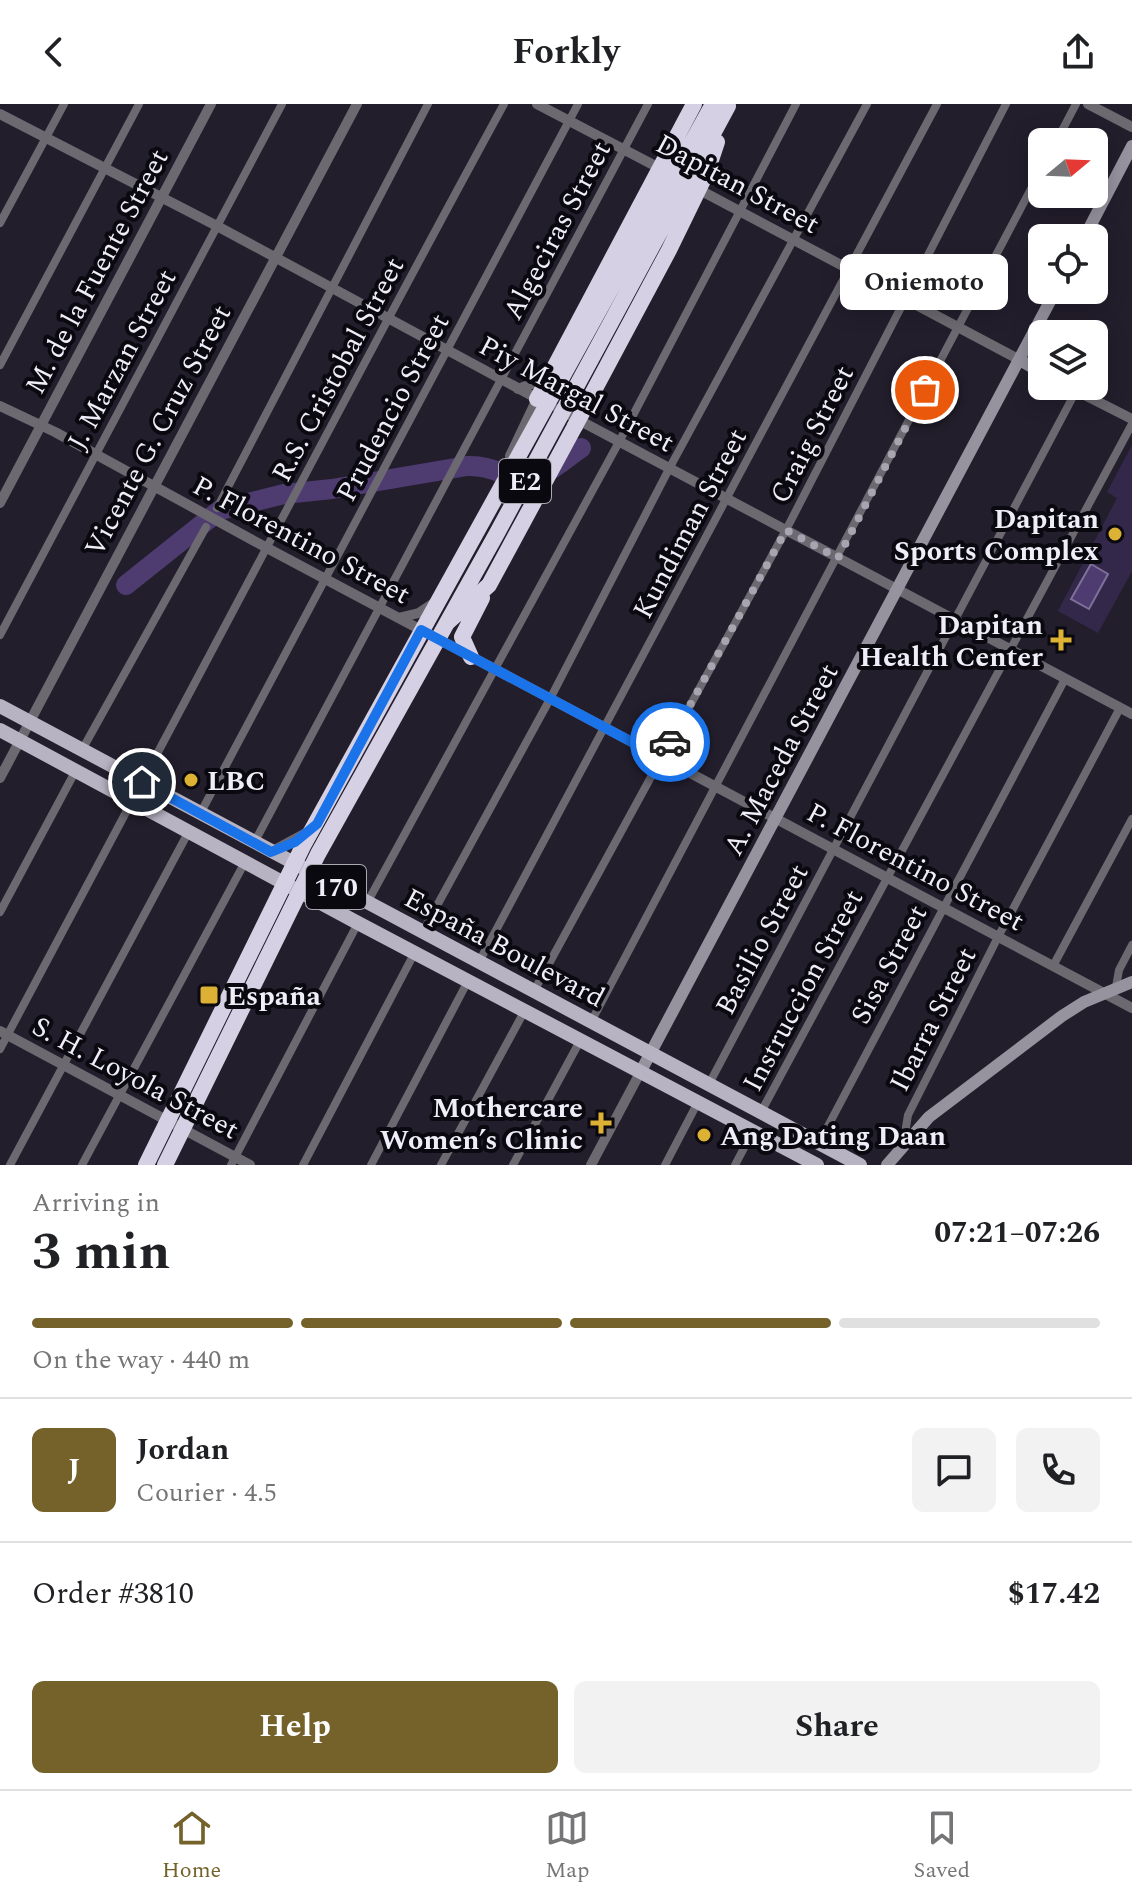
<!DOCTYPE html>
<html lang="en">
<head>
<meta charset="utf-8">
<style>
	body { margin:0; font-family:Spectral,serif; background:#f2f2f2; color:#202124; height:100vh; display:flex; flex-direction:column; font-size:30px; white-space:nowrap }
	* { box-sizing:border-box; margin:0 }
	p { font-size:26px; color:#757577 }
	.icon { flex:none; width:44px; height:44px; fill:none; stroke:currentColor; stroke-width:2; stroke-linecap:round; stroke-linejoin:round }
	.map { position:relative; height:1061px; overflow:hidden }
	.details { display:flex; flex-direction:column; background:#fff; flex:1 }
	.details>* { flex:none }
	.needle { width:52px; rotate:71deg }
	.tools { position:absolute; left:1028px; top:24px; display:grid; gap:16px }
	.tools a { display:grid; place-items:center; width:80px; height:80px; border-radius:12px; background:#fff; box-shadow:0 4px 20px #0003; font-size:40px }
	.pin { position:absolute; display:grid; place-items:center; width:68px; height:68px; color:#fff; margin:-34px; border:4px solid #fff; border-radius:50%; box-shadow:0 2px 8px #0007 }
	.courier { position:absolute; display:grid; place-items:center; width:80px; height:80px; margin:-40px; border:6px solid #1a73e8; border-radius:50%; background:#fff; color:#222; box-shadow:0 2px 10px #0007 }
	.bubble { position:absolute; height:56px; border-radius:12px; background:#fff; box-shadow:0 4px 20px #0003; font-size:26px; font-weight:700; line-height:56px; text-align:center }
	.headline em { font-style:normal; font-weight:700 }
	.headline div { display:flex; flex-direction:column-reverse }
	.headline { display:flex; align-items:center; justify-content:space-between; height:136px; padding:0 32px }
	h1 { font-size:52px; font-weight:700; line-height:60px }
	.bar { display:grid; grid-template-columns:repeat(4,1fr); gap:12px 8px; align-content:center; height:96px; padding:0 32px }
	.bar i { height:10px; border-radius:6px; background:#e0e0e0 }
	.bar .active { background:#75622b }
	.bar p { grid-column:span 4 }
	.line { display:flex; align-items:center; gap:20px; padding:0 32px; border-top:2px solid #e0e0e0 }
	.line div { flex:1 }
	.round { display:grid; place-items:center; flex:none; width:84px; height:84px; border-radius:12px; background:#f2f2f2 }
	.primary-button { display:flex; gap:16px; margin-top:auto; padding:16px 32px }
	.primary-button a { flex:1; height:92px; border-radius:12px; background:#75622b; color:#fff; font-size:32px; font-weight:700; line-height:92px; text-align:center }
	.primary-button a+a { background:#f2f2f2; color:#202124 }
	header { display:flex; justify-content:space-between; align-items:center; height:104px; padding:0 32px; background:#fff; font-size:36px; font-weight:700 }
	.menu { display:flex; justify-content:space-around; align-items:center; height:112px; border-top:2px solid #e0e0e0; background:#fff; font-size:22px; color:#757577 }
	.menu a { display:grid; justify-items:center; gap:4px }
	.menu .active { color:#75622b }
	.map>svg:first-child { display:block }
	.green { fill:#33284a }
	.water { fill:#4e3c70; stroke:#7e7198; stroke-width:2 }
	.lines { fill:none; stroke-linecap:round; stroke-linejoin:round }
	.river { stroke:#4e3c70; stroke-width:20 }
	.minor { stroke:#6c6971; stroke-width:8 }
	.tertiary { stroke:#6c6971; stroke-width:10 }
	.secondary { stroke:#96939f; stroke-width:12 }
	.primary { stroke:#b7b3c3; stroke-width:14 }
	.motorway { stroke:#d5d0e3; stroke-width:16 }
	.motorway-bridge { stroke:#d5d0e3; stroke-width:16 }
	.done { stroke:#a8a5b0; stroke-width:8; stroke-dasharray:0 14.4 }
	.route { stroke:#1a73e8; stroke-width:10 }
	.poi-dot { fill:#ddb133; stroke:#0b0910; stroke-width:3 }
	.labels { text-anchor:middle; stroke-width:8; stroke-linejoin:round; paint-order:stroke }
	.shield { fill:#0b0910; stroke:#aba9b2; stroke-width:2 }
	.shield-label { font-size:26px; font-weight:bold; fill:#efedf7 }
	.street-label { font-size:28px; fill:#efedf7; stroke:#0b0910 }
	.poi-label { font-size:28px; font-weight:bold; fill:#efedf7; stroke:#0b0910; text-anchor:end }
</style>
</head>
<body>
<header><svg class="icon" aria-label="back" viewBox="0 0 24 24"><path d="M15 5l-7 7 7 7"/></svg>Forkly<svg class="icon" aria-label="share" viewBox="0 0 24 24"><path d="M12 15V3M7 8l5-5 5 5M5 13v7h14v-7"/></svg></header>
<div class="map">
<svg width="1132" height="1061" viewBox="0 0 1132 1061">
	<rect width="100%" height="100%" fill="#231e2c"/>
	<path class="green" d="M1132 341V467L1098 529 1058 507 1117 394 1107 388Z"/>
	<path class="water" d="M1091 460 1108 470 1089 505 1071 495Z"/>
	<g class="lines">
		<path class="river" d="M126 481 220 406 284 390 332 385 467 362C487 361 499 369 517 374 540 380 564 355 581 344"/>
		<path class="minor" d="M1056 38 1076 0
			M0 119 64 0
			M0 261 139 0
			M217 404 428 0
			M0 531 282 0
			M82 646 206 423
			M142 678C263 452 381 225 504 0
			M200 710 578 0
			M254 739 648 0
			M367 799 619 338 796 0
			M0 808 76 666
			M422 829 550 595 669 365 867 0
			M479 858 937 0
			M1053 862 1132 715
			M1116 883 1119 866 1132 841
			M534 887 786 426 1006 0
			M591 918 1042 64
			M0 945 132 697
			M709 980 1076 287
			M761 1008 1132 320
			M907 1037 906 1023 908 1011 998 833 1120 604
			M819 1039 1065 575
			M10 1061 189 727
			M82 1061 245 758
			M231 1061 358 819
			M303 1061 415 848
			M371 1061 469 875
			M441 1061 525 906
			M513 1061 581 935
			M665 1061 698 998
			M735 1061 753 1027"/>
		<path class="tertiary" d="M537 0 665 67
			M1088 0 1132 23
			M0 10 217 122 540 296
			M696 84 1020 256
			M1067 282 1132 315
			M518 285 537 278 548 270
			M0 302 55 328 267 444 1132 904
			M558 305 1132 610
			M510 352 537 295
			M0 399 211 0
			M398 514 419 509 434 499
			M0 674 357 0
			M271 748 308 728
			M0 927 250 1061
			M591 1061 641 967"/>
		<path class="secondary" d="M1084 134 1132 42
			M1020 256 1042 269
			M641 967 1056 186
			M887 1061 929 1013 1062 912 1084 898 1132 878"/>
		<path class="primary" d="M0 602 860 1061
			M0 626 358 819 817 1061"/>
		<path class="motorway" d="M537 295 553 266
			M449 517 489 481 575 322
			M471 553 462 533 482 494"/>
		<path class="motorway-bridge" d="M553 266 694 0
			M575 322 669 146 707 68 717 38
			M146 1061 303 742 713 0
			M165 1061 318 750 496 431 728 2"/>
	</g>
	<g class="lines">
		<path class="done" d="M670 638 786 426 838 454 925 286"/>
		<path class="route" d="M142 678 271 748 295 738 317 720 421 526 662 654 670 638"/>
	</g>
	<g class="poi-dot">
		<circle cx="1115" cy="430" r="8"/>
		<path d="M1057 524h8v8h8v8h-8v8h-8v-8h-8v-8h8z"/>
		<circle cx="191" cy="676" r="8"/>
		<rect x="199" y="881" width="20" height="20" rx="4"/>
		<path d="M597 1007h8v8h8v8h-8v8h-8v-8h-8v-8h8z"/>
		<circle cx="704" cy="1031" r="8"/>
	</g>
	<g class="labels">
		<g class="shield">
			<rect x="499" y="355" width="52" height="44" rx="6"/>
			<rect x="306" y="761" width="60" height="44" rx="6"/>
		</g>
		<g class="shield-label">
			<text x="525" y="386">E2</text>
			<text x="336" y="792">170</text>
		</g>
		<g class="street-label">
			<text transform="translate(738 79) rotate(28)" y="10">Dapitan Street</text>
			<text transform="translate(556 126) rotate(-62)" y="10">Algeciras Street</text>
			<text transform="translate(96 167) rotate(-62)" y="10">M. de la Fuente Street</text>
			<text transform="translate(121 255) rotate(-62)" y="10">J. Marzan Street</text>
			<text transform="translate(337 265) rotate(-62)" y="10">R.S. Cristobal Street</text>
			<text transform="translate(577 289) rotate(28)" y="10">Piy Margal Street</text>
			<text transform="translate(392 303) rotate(-62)" y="10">Prudencio Street</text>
			<text transform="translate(157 326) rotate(-62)" y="10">Vicente G. Cruz Street</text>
			<text transform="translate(811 330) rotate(-63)" y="10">Craig Street</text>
			<text transform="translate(689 419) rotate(-62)" y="10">Kundiman Street</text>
			<text transform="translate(302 435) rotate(28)" y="10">P. Florentino Street</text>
			<text transform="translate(780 655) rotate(-62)" y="10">A. Maceda Street</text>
			<text transform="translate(916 762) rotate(28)" y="10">P. Florentino Street</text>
			<text transform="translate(761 835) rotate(-62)" y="10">Basilio Street</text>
			<text transform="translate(505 843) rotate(28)" y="10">España Boulevard</text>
			<text transform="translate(888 860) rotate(-62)" y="10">Sisa Street</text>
			<text transform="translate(802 886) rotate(-62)" y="10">Instruccion Street</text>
			<text transform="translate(932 915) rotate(-63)" y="10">Ibarra Street</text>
			<text transform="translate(136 973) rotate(28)" y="10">S. H. Loyola Street</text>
		</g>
		<g class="poi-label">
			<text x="1099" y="424">Dapitan<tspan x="1099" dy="32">Sports Complex</tspan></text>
			<text x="1043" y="530">Dapitan<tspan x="1043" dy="32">Health Center</tspan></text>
			<text x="207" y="686" text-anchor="start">LBC</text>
			<text x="227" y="901" text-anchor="start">España</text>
			<text x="583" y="1013">Mothercare<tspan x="583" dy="32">Women’s Clinic</tspan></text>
			<text x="720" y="1041" text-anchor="start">Ang Dating Daan</text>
		</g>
	</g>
</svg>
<div class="tools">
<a><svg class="needle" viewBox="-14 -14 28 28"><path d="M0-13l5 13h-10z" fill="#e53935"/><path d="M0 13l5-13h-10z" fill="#757577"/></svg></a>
<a><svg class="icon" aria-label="locate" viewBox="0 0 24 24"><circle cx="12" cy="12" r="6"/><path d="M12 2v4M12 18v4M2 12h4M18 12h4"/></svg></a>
<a><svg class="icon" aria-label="layers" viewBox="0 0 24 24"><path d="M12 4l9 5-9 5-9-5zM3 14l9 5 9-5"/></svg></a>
</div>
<div class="pin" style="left:925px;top:286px;background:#ea580c"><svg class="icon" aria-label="bag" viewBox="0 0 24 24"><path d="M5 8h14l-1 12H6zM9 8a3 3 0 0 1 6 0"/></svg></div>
<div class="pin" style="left:142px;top:678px;background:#1f2937"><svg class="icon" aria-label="home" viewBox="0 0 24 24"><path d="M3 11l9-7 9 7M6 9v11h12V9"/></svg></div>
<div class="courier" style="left:670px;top:638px"><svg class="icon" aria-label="car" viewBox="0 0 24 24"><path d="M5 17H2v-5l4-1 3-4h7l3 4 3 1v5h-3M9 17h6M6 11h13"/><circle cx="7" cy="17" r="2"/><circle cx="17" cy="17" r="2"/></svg></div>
<div class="bubble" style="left:840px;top:150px;width:168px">Oniemoto</div>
</div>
<section class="details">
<div class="headline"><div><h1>3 min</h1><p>Arriving in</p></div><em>07:21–07:26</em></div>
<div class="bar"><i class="active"></i><i class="active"></i><i class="active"></i><i></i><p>On the way · 440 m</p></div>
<div class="line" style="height:144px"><b class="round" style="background:#75622b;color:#fff">J</b><div><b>Jordan</b><p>Courier · 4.5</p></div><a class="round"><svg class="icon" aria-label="chat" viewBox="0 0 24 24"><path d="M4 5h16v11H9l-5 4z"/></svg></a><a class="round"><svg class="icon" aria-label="phone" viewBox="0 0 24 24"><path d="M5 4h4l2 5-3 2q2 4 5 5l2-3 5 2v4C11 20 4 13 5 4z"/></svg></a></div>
<div class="line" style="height:104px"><div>Order #3810</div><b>$17.42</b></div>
<div class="primary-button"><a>Help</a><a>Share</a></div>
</section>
<nav class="menu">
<a class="active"><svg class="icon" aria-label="home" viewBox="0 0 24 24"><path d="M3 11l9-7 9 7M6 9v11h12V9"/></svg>Home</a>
<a><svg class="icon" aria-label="map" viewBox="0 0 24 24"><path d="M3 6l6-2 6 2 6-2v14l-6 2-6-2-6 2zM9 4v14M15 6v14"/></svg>Map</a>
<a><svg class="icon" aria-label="saved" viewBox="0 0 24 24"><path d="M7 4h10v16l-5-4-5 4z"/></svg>Saved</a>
</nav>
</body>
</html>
